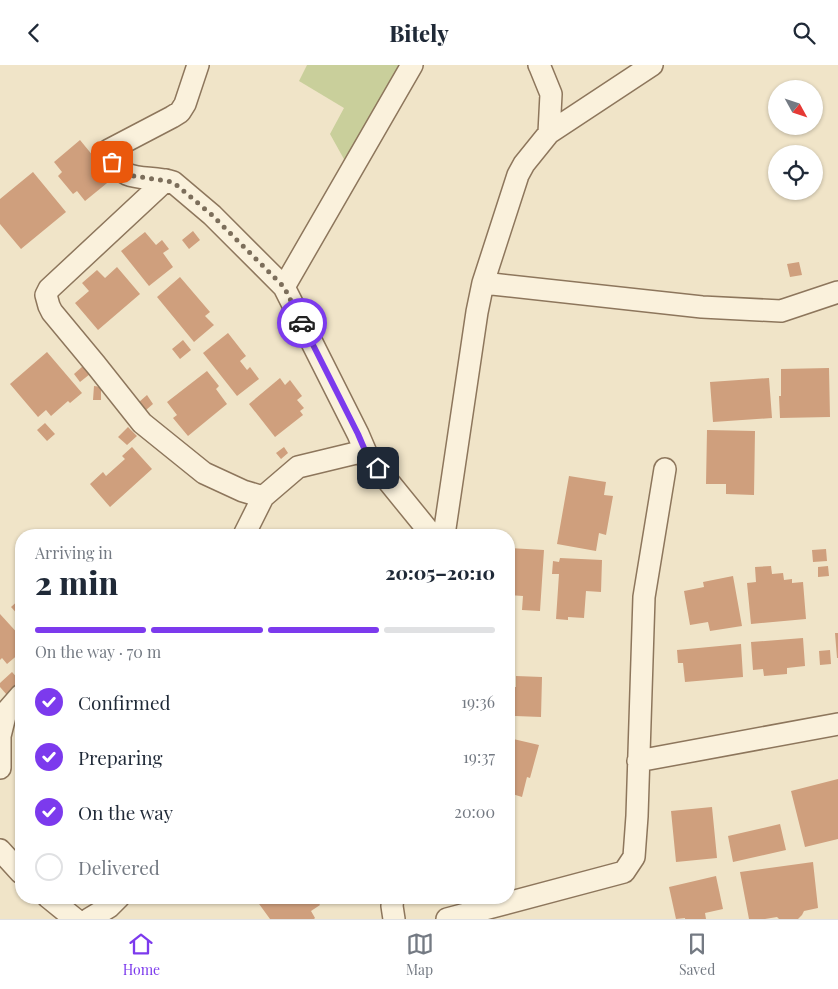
<!DOCTYPE html>
<html lang="en">
<head>
<meta charset="utf-8">
<style>
	body { margin:0; font-family:"Playfair Display",serif; background:#f2f2f3; color:#1f2937; height:100vh; display:flex; flex-direction:column; font-size:19px; white-space:nowrap }
	* { box-sizing:border-box; margin:0 }
	p { font-size:16px; color:#747a83 }
	.icon { flex:none; width:28px; height:28px; fill:none; stroke:currentColor; stroke-width:2; stroke-linecap:round; stroke-linejoin:round }
	.map { position:relative; flex:1; overflow:hidden }
	.details { position:absolute; left:15px; top:464px; width:500px; height:375px; display:flex; flex-direction:column; background:#fff; border-radius:20px; box-shadow:0 1px 4px #0004 }
	.details>* { flex:none }
	.needle { width:32px; rotate:130deg }
	.tools { position:absolute; left:768px; top:15px; display:grid; gap:10px }
	.tools a { display:grid; place-items:center; width:55px; height:55px; border-radius:50%; background:#fff; box-shadow:0 1px 4px #0004; font-size:25px }
	.pin { position:absolute; display:grid; place-items:center; width:42px; height:42px; color:#fff; margin:-21px; border-radius:10px; box-shadow:0 2px 8px #0006 }
	.courier { position:absolute; display:grid; place-items:center; width:50px; height:50px; margin:-25px; border:4px solid #7c3aed; border-radius:50%; background:#fff; color:#222; box-shadow:0 1px 6px #0007 }
	.head em { font-style:normal; font-weight:800 }
	.head div { display:flex; flex-direction:column-reverse }
	.head { display:flex; align-items:center; justify-content:space-between; height:85px; padding:0 20px }
	h1 { font-size:32px; font-weight:800; line-height:38px }
	.bar { display:grid; grid-template-columns:repeat(4,1fr); gap:8px 5px; align-content:center; height:60px; padding:0 20px }
	.bar i { height:6px; border-radius:4px; background:#e0e1e3 }
	.bar .current { background:#7c3aed }
	.bar p { grid-column:span 4 }
	ol { padding:0 20px; list-style:none }
	li { display:flex; align-items:center; gap:15px; height:55px }
	li p { margin-inline-start:auto }
	li .icon { padding:5px; border-radius:50%; background:#7c3aed; color:#fff; stroke-width:4 }
	li:last-child { color:#747a83 }
	li i { width:28px; height:28px; border:2px solid #e0e1e3; border-radius:50% }
	header { display:flex; justify-content:space-between; align-items:center; height:65px; padding:0 20px; background:#fff; font-size:22px; font-weight:800 }
	.tab-bar { display:flex; justify-content:space-around; align-items:center; height:70px; border-top:1px solid #e0e1e3; background:#fff; font-size:14px; color:#747a83 }
	.tab-bar a { display:grid; justify-items:center; gap:2px }
	.tab-bar .current { color:#7c3aed }
	.map>svg:first-child { display:block }
	.green { fill:#c9cf9b }
	.building { fill:#cf9f7d }
	.lines { fill:none; stroke-linecap:round; stroke-linejoin:round }
	.minor-casing { stroke:#8d765c; stroke-width:24 }
	.minor { stroke:#faf1dc; stroke-width:21 }
	.done { stroke:#7c6e5b; stroke-width:5; stroke-dasharray:0 9 }
	.route { stroke:#7c3aed; stroke-width:6 }
</style>
</head>
<body>
<header><svg class="icon" aria-label="back" viewBox="0 0 24 24"><path d="M15 5l-7 7 7 7"/></svg>Bitely<svg class="icon" aria-label="search" viewBox="0 0 24 24"><circle cx="10" cy="10" r="6"/><path d="M15 15l6 6"/></svg></header>
<div class="map">
<svg width="838" height="854" viewBox="0 0 838 854">
	<rect width="100%" height="100%" fill="#f0e4c8"/>
	<path class="green" d="M307 0H400L345 96 330 69 344 43 299 16Z"/>
	<path class="building" d="M80 75 112 114 85 136 77 126 73 129 58 111 62 107 54 97Z
		M33 107 66 147 21 184 0 159V134Z
		M193 166 200 175 189 184 182 175Z
		M145 167 156 180 162 175 169 184 163 188 173 202 149 221 121 186Z
		M799 197 802 210 790 212 787 199Z
		M117 202 140 229 98 265 75 238 89 226 82 218 97 205 105 213Z
		M180 212 210 247 205 251 214 260 194 277 157 232Z
		M228 268 246 291 240 296 247 305 250 302 259 314 237 331 203 288Z
		M183 275 191 285 180 294 172 284Z
		M47 287 82 328 70 338 68 336 51 351 46 345 38 352 10 319Z
		M83 301 90 309 80 317 74 309Z
		M829 303 830 352 780 353 779 331H781V304Z
		M207 306 219 321 216 324 227 339 188 371 173 353 177 350 167 337Z
		M280 313 285 320 290 315 302 331 297 335 304 343 300 346 303 350 275 372 249 339Z
		M769 313 772 353 713 357 710 317Z
		M94 321 101 322V335H93Z
		M147 330 153 339 146 345 139 337Z
		M45 358 55 369 47 376 37 365Z
		M128 362 137 371 127 380 118 372Z
		M707 365 755 366 754 430 726 429V419H706Z
		M132 382 152 404 110 442 90 419 103 407 106 411 125 394 122 391Z
		M284 382 288 388 281 394 276 388Z
		M569 411 606 417 604 430 613 431 606 470 599 468 596 486 557 479Z
		M509 483 544 485 540 546 522 545 523 531 509 530Z
		M826 484 827 496 813 497 812 485Z
		M560 493 602 495 601 527 586 526 584 553 568 552V555L556 554 559 509H552L553 496 559 497Z
		M771 501 772 509 783 508 784 515 792 514V518L803 517 806 554 751 559 747 518 756 517 755 502Z
		M828 501 829 511 818 512V502Z
		M733 511 742 561 710 566 708 557 690 560 684 526 704 522 703 517Z
		M21 533V553L11 542Z
		M0 549 21 572V579L17 584 20 588 7 599 2 593 0 595Z
		M835 568H838V593H837Z
		M803 573 805 601 787 603V609L764 611 763 604 753 605 751 577Z
		M741 579 743 612 685 617 683 598H678L677 585Z
		M830 585 831 599 820 600 819 586Z
		M12 607 21 617 7 630 0 622V618Z
		M516 611 542 612 541 652 515 651V639H509L510 622H516Z
		M509 673 539 680 530 713 527 712 522 732 509 728Z
		M838 714V774L805 782 791 726Z
		M712 742 717 793 676 797 671 746Z
		M780 759 786 785 733 797 728 771Z
		M813 797 818 843 804 846 802 850 798 854H779L777 852 765 854H749L740 807Z
		M716 811 723 844 705 848 706 854H685V853L676 854 669 822Z
		M254 832H315L320 840 311 846 315 853 314 854H270Z"/>
	<g class="lines">
		<defs>
			<path id="minor" d="M198 0 185 39 180 47 172 52 109 85 108 91C125 120 146 109 173 117L212 150 284 222 358 369 367 390 432 470
				M539 0 540 2 551 29 549 68
				M166 115 49 224 46 230 49 241 52 247 96 300 142 358 204 408 243 426 263 432
				M483 218 702 242 781 246 838 227
				M284 222 412 0
				M244 470 263 432 298 402 356 388 367 390
				M444 470 477 247 483 218 518 110 524 99 549 68 652 0
				M638 696 838 659
				M0 703V671L6 647 21 630
				M0 785 21 808
				M48 832 75 854
				M393 832 392 841 394 854
				M89 854 109 842 119 832
				M447 854 624 807 634 792 637 751 644 532 665 404"/>
		</defs>
		<use href="#minor" class="minor-casing"/>
		<use href="#minor" class="minor"/>
	</g>
	<g class="lines">
		<path class="done" d="M112 97 122 108 128 110 173 117 212 150 284 222 302 258"/>
		<path class="route" d="M302 258 358 369 367 390 378 403"/>
	</g>
</svg>
<div class="tools">
<a><svg class="needle" viewBox="-14 -14 28 28"><path d="M0-13l5 13h-10z" fill="#e53935"/><path d="M0 13l5-13h-10z" fill="#747a83"/></svg></a>
<a><svg class="icon" aria-label="locate" viewBox="0 0 24 24"><circle cx="12" cy="12" r="6"/><path d="M12 2v4M12 18v4M2 12h4M18 12h4"/></svg></a>
</div>
<div class="pin" style="left:112px;top:97px;background:#ea580c"><svg class="icon" aria-label="bag" viewBox="0 0 24 24"><path d="M5 8h14l-1 12H6zM9 8a3 3 0 0 1 6 0"/></svg></div>
<div class="pin" style="left:378px;top:403px;background:#1f2937"><svg class="icon" aria-label="home" viewBox="0 0 24 24"><path d="M3 11l9-7 9 7M6 9v11h12V9"/></svg></div>
<div class="courier" style="left:302px;top:258px"><svg class="icon" aria-label="car" viewBox="0 0 24 24"><path d="M5 17H2v-5l4-1 3-4h7l3 4 3 1v5h-3M9 17h6M6 11h13"/><circle cx="7" cy="17" r="2"/><circle cx="17" cy="17" r="2"/></svg></div>
<section class="details">
<div class="head"><div><h1>2 min</h1><p>Arriving in</p></div><em>20:05–20:10</em></div>
<div class="bar"><i class="current"></i><i class="current"></i><i class="current"></i><i></i><p>On the way · 70 m</p></div>
<ol>
<li><svg class="icon" aria-label="check" viewBox="0 0 24 24"><path d="M5 12l5 5 9-10"/></svg>Confirmed<p>19:36</p></li>
<li><svg class="icon" aria-label="check" viewBox="0 0 24 24"><path d="M5 12l5 5 9-10"/></svg>Preparing<p>19:37</p></li>
<li><svg class="icon" aria-label="check" viewBox="0 0 24 24"><path d="M5 12l5 5 9-10"/></svg>On the way<p>20:00</p></li>
<li><i></i>Delivered</li>
</ol>
</section>
</div>
<nav class="tab-bar">
<a class="current"><svg class="icon" aria-label="home" viewBox="0 0 24 24"><path d="M3 11l9-7 9 7M6 9v11h12V9"/></svg>Home</a>
<a><svg class="icon" aria-label="map" viewBox="0 0 24 24"><path d="M3 6l6-2 6 2 6-2v14l-6 2-6-2-6 2zM9 4v14M15 6v14"/></svg>Map</a>
<a><svg class="icon" aria-label="saved" viewBox="0 0 24 24"><path d="M7 4h10v16l-5-4-5 4z"/></svg>Saved</a>
</nav>
</body>
</html>
